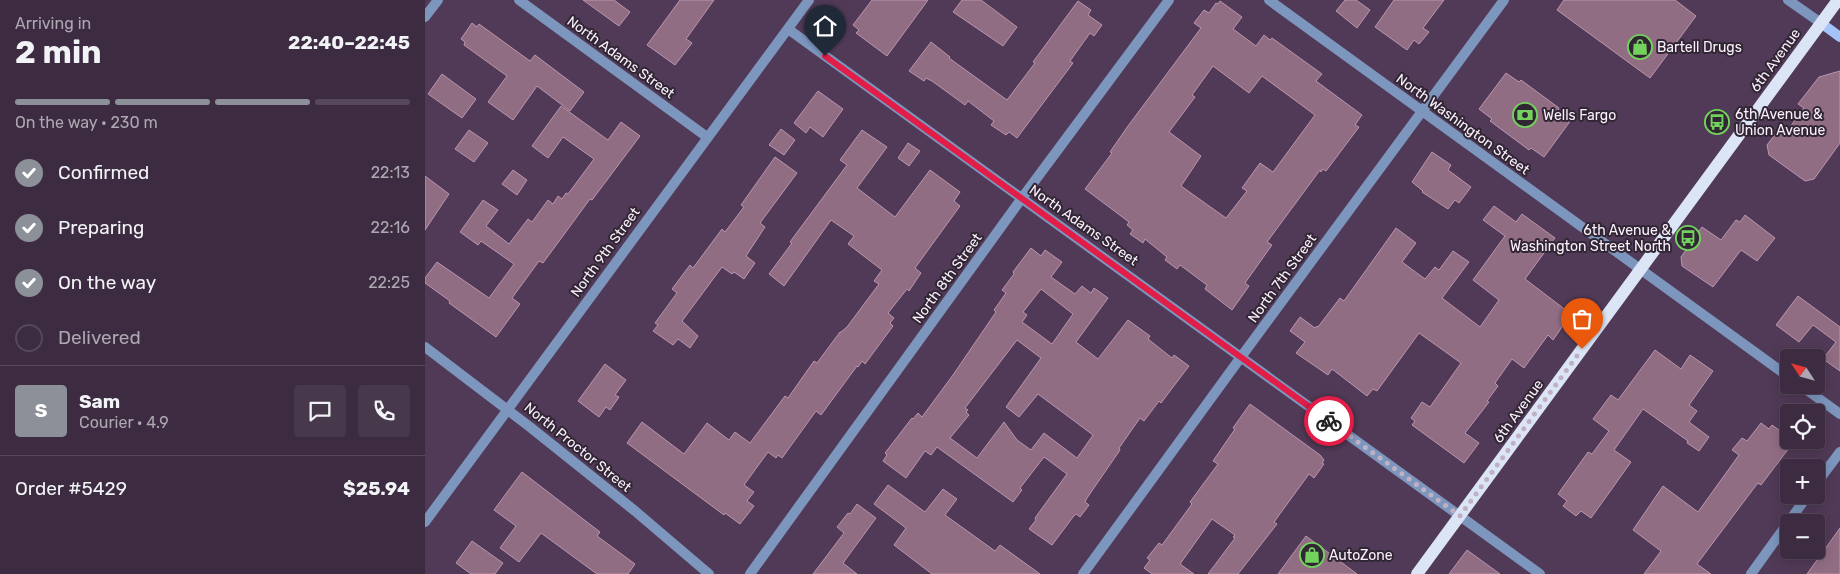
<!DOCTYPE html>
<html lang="en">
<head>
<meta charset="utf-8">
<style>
	body { margin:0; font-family:Rubik,sans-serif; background:#48384c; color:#f1f3f6; height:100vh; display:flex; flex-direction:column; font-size:19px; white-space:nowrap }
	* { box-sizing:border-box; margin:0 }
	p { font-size:16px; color:#ada7b1 }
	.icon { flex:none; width:28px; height:28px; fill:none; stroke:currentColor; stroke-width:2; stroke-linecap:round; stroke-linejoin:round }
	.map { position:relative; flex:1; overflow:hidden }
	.panel { display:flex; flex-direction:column; background:#3d2c41; width:425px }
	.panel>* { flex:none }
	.needle { width:32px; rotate:306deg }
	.tools { position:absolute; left:1355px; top:349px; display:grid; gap:10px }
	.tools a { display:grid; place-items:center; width:45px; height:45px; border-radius:5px; background:#3d2c41; box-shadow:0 2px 12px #0003,0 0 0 1px #56485a; font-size:25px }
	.pin { position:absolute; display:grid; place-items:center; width:42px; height:42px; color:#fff; margin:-51px -21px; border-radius:50% 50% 50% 0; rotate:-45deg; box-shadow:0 0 5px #0007 }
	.pin .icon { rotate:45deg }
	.courier { position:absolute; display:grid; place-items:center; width:50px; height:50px; margin:-25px; border:4px solid #e11d48; border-radius:50%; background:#fff; color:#222; box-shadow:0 1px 6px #0007 }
	.head em { font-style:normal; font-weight:700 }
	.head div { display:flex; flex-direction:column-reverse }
	.head { display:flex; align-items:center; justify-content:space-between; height:85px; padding:0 15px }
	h1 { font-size:32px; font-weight:700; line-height:38px }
	.bar { display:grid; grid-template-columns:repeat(4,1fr); gap:8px 5px; align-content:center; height:60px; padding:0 15px }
	.bar i { height:6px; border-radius:4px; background:#56485a }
	.bar .active { background:#8c9099 }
	.bar p { grid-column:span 4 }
	.line { display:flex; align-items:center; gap:12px; padding:0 15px; border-top:1px solid #56485a }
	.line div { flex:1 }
	.round { display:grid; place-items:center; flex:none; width:52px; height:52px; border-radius:5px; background:#48384c }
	ol { padding:0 15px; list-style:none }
	li { display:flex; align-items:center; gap:15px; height:55px }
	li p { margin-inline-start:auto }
	li .icon { padding:5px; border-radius:50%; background:#8c9099; color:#fff; stroke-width:4 }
	li:last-child { color:#ada7b1 }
	li i { width:28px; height:28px; border:2px solid #56485a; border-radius:50% }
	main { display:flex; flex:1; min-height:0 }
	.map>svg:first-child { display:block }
	.building { fill:#916d84; stroke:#bb95ad; fill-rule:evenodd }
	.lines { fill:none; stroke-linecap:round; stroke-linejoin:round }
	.minor { stroke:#7d96be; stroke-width:10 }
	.tertiary { stroke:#7d96be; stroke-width:10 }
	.secondary { stroke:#a4c3f7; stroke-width:10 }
	.primary { stroke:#dbe5f6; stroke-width:12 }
	.done { stroke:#c0b0c4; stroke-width:5; stroke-dasharray:0 9 }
	.route { stroke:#e11d48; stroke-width:6 }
	.labels { text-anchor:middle; stroke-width:4; stroke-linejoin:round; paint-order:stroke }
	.poi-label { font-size:14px; fill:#fcf0fe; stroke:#312633; text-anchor:start }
	.street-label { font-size:14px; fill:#fcf0fe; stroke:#312633 }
</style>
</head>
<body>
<main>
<section class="panel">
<div class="head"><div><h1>2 min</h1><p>Arriving in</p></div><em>22:40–22:45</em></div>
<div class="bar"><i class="active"></i><i class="active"></i><i class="active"></i><i></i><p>On the way · 230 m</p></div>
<ol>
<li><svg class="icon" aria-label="check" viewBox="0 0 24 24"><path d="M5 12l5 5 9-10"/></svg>Confirmed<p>22:13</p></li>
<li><svg class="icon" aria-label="check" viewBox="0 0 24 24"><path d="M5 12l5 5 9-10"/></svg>Preparing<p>22:16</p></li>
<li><svg class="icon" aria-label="check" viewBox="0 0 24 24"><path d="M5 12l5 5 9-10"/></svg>On the way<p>22:25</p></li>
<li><i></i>Delivered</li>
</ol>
<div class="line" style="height:90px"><b class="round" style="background:#8c9099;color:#fff">S</b><div><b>Sam</b><p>Courier · 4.9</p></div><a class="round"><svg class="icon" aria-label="chat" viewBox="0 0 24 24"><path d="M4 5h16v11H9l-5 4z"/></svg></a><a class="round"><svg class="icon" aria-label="phone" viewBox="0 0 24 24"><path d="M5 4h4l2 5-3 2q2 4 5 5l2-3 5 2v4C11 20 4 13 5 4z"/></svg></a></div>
<div class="line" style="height:65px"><div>Order #5429</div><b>$25.94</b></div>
</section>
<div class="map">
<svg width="1415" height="574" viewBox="0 0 1415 574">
	<rect width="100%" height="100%" fill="#513a57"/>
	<path class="building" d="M158 0H189L205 12 194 26Z
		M255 0H289L261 39 267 43 250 65 222 45Z
		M447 0H503L462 56 431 33 434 30 428 25Z
		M537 0H556L592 27 578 46 528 12Z
		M920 0H931L945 10 932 28 911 11Z
		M969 0H1019L998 28 1004 32 994 44 989 40 982 50 950 27Z
		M1139 0H1250L1271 16 1225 78 1132 10Z
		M653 1 666 10 663 15 677 25 669 36 665 33 645 61 648 63 592 138 584 132 581 135 566 125 569 121 543 101 540 105 507 81 501 78 499 81 484 71 506 42 525 57 524 58 582 100 610 63 608 62Z
		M795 1 817 17 808 29 831 46 839 35 845 40 847 38 897 74 891 81 937 115 930 125 934 127 901 171 898 169 896 172 895 170 842 242 847 245 820 283 824 286 807 310 780 289 782 285 755 265 752 269 740 260 742 257 720 239 718 243 705 234 708 230 702 225 704 222 660 189 687 153 685 152 703 126 776 28 769 23 779 10 784 13 791 3 793 4ZM788 66 824 93 837 76 890 115 848 172 835 163 817 188 822 191 801 218 756 186 776 156 744 132 770 97 767 95Z
		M47 23 52 27 54 24 105 61 110 55 159 92 145 111 112 86 88 120 63 102 82 76 39 45 40 42 36 39Z
		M1415 71V143L1389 179 1380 181 1344 155 1342 145 1355 128 1362 131 1379 108 1373 104 1394 77Z
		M1081 73 1094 82 1096 80 1134 108 1133 111 1146 120 1119 157 1106 148 1104 150 1065 121 1067 119 1054 109Z
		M17 74 51 99 37 118 3 94Z
		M393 91 418 109 398 137 385 127 381 133 369 123Z
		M136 106 183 140 196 122 215 136 167 200 165 199 118 263 114 261 87 298 95 304 71 337 24 303 25 301 0 283V278L12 262 64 298 89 264 56 241 53 245 35 232 58 200 73 210 61 226 84 244 103 219 107 222 123 200 128 204 133 196 137 199 141 193 143 194 169 159 138 137 123 158 107 146Z
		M356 129 370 140 359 155 344 145Z
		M44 130 63 143 49 162 30 149Z
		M437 130 462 147 432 188 470 217 505 170 535 192 529 201 535 206 490 268 496 273 484 291 482 289 463 313 469 318 465 323 468 326 440 364 437 361 433 367 432 366 396 415 391 411 357 458 353 455 351 458 343 452 319 485 329 492 322 501 329 506 315 524 300 513 299 515 202 443 217 422 259 454 282 423 304 440 310 432 325 443 360 396 363 398 389 361 392 363 415 332H416L422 327 454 284 449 281 457 270 423 244 429 236 406 220 359 286 344 274 367 243 365 242 422 165 415 160Z
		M483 143 495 151 484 166 473 158Z
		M1007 152 1026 165 1023 170 1046 187 1034 203 1030 200 1023 209 997 192 998 191 987 182Z
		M350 157 372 173 335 223 340 227 321 256 330 263 319 279 309 272 307 274 297 267 257 321 273 336 265 348 253 339 248 345 228 331 233 325 230 323 252 293 247 289 265 265 268 268 297 229 300 232 319 207 316 205Z
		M88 170 102 180 92 195 77 184Z
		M0 176 24 194 0 230Z
		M1069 206 1091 222 1097 214 1130 238 1100 279 1146 314 1128 340 1123 335 1099 368 1087 359 1070 383 1073 386 1062 401 1064 402 1040 433 1054 443 1039 463 987 425 990 421 986 418 997 402 1005 407 1036 363 994 333 952 391 948 389 942 396 907 369 903 375 871 353 880 342 865 331 875 317 890 328 892 326 893 327 915 298 919 301 971 228 991 243 977 262 1000 279 1010 267 1014 270 1028 251 1044 262 1017 298 1055 327 1074 300 1048 280 1080 236 1058 220Z
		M1320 215 1350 238 1332 261 1316 250 1288 287 1257 266 1256 257 1277 227 1296 240 1311 220 1315 222Z
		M606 248 616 256 620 250 637 262 626 277 650 294 657 286 666 293 669 288 683 298 651 342 673 359 703 320 725 336 723 339 747 358 749 355 764 366 736 403 734 401 719 421 715 418 694 448 695 450 662 498 660 502 664 505 655 517 651 514 648 517 627 545 604 529 611 520 610 518 642 474 619 457 595 488 597 490 588 502 512 447 506 455 500 451 481 478 458 461 462 455 460 453 487 418 488 419 493 413 497 417 528 375 571 312 569 310 581 293 577 290 589 274 588 272ZM616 289 648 314 627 344 597 322 602 315 598 312ZM592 340 616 358 581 407 594 417 613 394 668 435 652 458 619 433 606 450 592 440 579 422 552 458 525 438 544 415 541 412 543 410 540 408Z
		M1373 296 1415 327V371L1398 359 1411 342 1388 325 1374 342 1351 325Z
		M1230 350 1256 369 1265 355 1288 371 1264 405 1272 411 1264 422 1284 437 1274 451 1262 443 1263 441 1218 409 1189 450 1206 462 1166 518 1156 511 1151 516 1138 506 1142 501 1133 494 1163 452 1167 454 1184 431 1168 419 1186 395 1193 400Z
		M180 364 201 380 190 395 194 397 185 410 181 407 174 417 153 401Z
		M825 404 895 455 899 460 897 463 899 464 889 478 884 474 849 522 852 524 813 574H783L810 538 808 537 810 535 787 519 755 564 769 574H727L719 568 725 560 722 558 734 543 737 545 767 504 765 502 793 464 788 461 810 429 808 428Z
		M1336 423 1344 429 1347 425 1364 437V448L1336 485 1333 483 1329 488 1272 564 1286 574H1219L1236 551 1208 530 1238 486 1273 512 1314 455 1307 450 1317 438 1322 441Z
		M97 472 175 532 172 536 210 564 203 574H172L116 533 94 562 75 548 91 526 69 510Z
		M463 485 500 512 518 489 532 499 520 515 570 551 575 545 615 574H507L469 545 481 528 449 504Z
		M432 504 451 518 418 563 432 574H388L419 533 412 527 423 513 425 514Z
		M1415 528V574H1382Z
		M881 536 932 574H853Z
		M47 541 78 563 70 574H46L31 563Z
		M1042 550 1075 574H1024Z"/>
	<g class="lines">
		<path class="minor" d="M94 0 282 137
			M844 0 1364 377
			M0 17 13 0
			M363 29 1115 574
			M1375 385 1415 414
			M1391 484 1415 452
			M0 522 384 0
			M325 574 597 198 744 0
			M658 574 816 357 1079 0
			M1326 574 1383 495"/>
		<path class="tertiary" d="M1363 0 1396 23
			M0 347 105 427 210 511 284 574"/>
		<path class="secondary" d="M1396 23 1415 37"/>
		<path class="primary" d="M992 574 1413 0"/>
	</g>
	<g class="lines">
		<path class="done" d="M904 421 1035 516 1157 349"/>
		<path class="route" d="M400 56 904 421"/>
	</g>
	<defs>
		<symbol id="shop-ring" viewBox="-11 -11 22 22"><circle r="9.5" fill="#312633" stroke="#73d25d" stroke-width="1.5"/><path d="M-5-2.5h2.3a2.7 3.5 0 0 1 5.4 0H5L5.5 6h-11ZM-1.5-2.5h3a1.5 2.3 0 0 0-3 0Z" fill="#73d25d"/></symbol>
		<symbol id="bank-ring" viewBox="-11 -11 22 22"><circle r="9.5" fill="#312633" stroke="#73d25d" stroke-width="1.5"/><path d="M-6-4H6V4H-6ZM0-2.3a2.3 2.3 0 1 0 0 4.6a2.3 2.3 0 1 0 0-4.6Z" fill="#73d25d"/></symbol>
		<symbol id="bus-ring" viewBox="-11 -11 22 22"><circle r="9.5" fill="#312633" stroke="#73d25d" stroke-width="1.5"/><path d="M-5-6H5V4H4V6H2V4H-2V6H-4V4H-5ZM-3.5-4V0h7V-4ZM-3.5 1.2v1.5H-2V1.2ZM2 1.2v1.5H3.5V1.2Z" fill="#73d25d"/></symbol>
	</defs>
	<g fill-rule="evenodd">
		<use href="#shop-ring" x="1201" y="33" width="28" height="28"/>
		<use href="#bank-ring" x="1086" y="101" width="28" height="28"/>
		<use href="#bus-ring" x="1278" y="108" width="28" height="28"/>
		<use href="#bus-ring" x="1249" y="224" width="28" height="28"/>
		<use href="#shop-ring" x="873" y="541" width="28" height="28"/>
	</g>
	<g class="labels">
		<g class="poi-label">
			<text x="1232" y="52">Bartell Drugs</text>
			<text x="1310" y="119">6th Avenue &amp;<tspan x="1310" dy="16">Union Avenue</tspan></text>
			<text x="1118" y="120">Wells Fargo</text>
			<text x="1246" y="235" text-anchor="end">6th Avenue &amp;<tspan x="1246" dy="16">Washington Street North</tspan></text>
			<text x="904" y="560">AutoZone</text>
		</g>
		<g class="street-label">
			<text transform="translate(196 57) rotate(36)" y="5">North Adams Street</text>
			<text transform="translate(1350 60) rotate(-54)" y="5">6th Avenue</text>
			<text transform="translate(1038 124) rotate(36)" y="5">North Washington Street</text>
			<text transform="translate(659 225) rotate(35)" y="5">North Adams Street</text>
			<text transform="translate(180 252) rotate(-54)" y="5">North 9th Street</text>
			<text transform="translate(522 278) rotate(-54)" y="5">North 8th Street</text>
			<text transform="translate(857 278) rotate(-54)" y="5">North 7th Street</text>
			<text transform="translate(1093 411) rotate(-54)" y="5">6th Avenue</text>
			<text transform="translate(153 447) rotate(39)" y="5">North Proctor Street</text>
		</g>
	</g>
</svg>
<div class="tools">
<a><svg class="needle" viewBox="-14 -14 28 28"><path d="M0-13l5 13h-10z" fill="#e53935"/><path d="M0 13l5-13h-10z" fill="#ada7b1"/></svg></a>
<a><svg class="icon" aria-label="locate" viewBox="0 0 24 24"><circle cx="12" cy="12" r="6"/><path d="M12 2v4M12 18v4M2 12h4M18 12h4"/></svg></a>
<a>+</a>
<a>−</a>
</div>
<div class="pin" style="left:1157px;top:349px;background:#ea580c"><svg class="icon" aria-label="bag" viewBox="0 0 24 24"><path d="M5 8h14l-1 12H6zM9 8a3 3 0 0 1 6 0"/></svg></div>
<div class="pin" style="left:400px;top:56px;background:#1f2937"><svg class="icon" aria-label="home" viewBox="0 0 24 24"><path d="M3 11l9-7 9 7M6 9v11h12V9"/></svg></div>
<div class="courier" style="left:904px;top:421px"><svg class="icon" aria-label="bike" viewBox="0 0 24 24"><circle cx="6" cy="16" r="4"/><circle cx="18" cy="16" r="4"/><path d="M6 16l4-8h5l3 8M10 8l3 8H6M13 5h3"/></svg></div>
</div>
</main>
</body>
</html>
